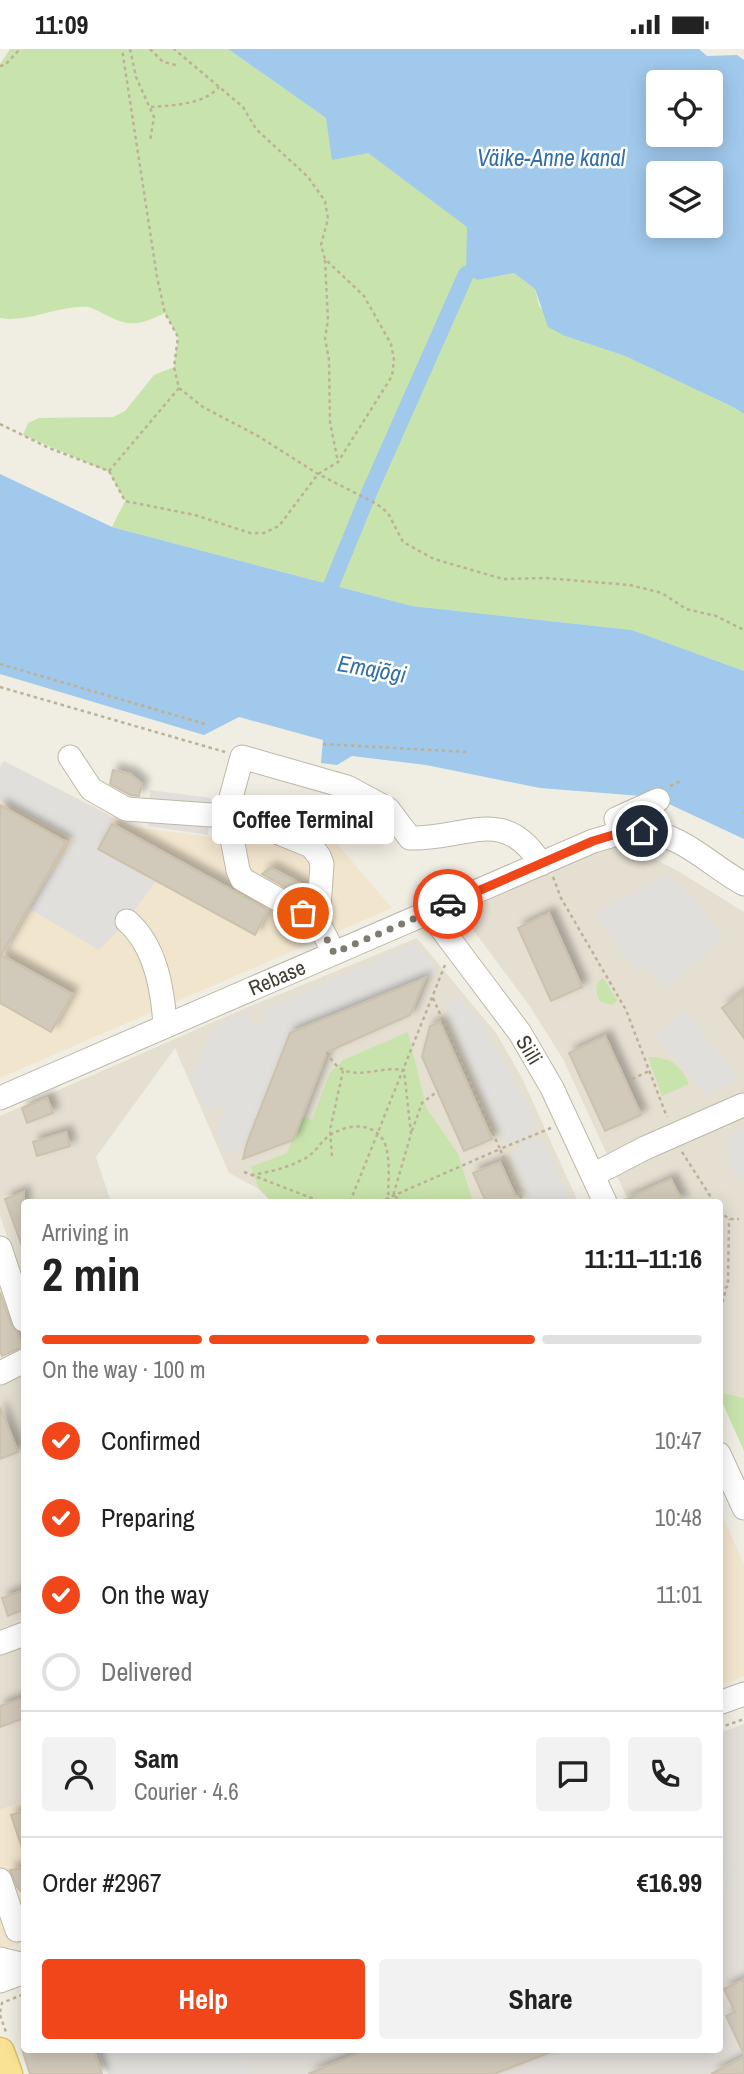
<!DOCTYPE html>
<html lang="en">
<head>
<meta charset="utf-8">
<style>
	body { margin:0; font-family:"Archivo Narrow",sans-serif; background:#f2f2f2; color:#222; height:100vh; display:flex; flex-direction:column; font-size:26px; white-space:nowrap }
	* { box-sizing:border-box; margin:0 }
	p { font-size:23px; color:#767676 }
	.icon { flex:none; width:38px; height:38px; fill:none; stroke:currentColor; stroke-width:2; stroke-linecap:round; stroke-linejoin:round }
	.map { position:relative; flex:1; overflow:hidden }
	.sheet { position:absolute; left:21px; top:1150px; width:702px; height:854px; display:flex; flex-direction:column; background:#fff; border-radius:7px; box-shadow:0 4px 18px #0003 }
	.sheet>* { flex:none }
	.tools { position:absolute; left:646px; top:21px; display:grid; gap:14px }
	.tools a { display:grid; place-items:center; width:77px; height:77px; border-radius:7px; background:#fff; box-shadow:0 4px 18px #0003; font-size:35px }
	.pin { position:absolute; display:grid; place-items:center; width:60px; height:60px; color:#fff; margin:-30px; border:4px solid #fff; border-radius:50%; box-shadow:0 2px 7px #0007 }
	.courier { position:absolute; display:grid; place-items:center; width:70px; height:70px; margin:-35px; border:5px solid #f0461a; border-radius:50%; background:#fff; color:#222; box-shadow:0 2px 9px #0007 }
	.bubble { position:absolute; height:49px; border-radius:7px; background:#fff; box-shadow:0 4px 18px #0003; font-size:23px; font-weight:700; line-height:49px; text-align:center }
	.summary em { font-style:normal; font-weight:700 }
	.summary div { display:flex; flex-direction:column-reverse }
	.summary { display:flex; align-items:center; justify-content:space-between; height:119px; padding:0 21px }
	h1 { font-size:46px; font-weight:700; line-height:52px }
	.bar { display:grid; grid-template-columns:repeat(4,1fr); gap:10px 7px; align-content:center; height:84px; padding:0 21px }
	.bar i { height:9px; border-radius:5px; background:#e0e0e0 }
	.bar .current { background:#f0461a }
	.bar p { grid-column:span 4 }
	.line { display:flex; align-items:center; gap:18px; padding:0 21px; border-top:2px solid #e0e0e0 }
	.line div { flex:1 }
	.round { display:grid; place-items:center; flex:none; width:74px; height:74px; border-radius:7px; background:#f2f2f2 }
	ol { padding:0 21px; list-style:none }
	li { display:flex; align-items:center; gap:21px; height:77px }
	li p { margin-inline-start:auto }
	li .icon { padding:7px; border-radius:50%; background:#f0461a; color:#fff; stroke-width:4 }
	li:last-child { color:#767676 }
	li i { width:38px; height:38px; border:4px solid #e0e0e0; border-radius:50% }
	.primary-button { display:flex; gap:14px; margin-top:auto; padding:14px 21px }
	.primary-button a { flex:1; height:80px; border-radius:7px; background:#f0461a; color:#fff; font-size:28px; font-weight:700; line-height:80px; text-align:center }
	.primary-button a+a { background:#f2f2f2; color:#222 }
	.status { display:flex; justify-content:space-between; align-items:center; height:49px; padding:0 35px; background:#fff; direction:ltr }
	.status svg { height:19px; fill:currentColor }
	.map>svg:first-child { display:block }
	.residential { fill:#e4dfd1 }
	.commercial { fill:#f2e5ce }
	.industrial { fill:#e2ded8 }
	.green { fill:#c8e4ac }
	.parking { fill:#e1dfdb }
	.water { fill:#a0c9ec; fill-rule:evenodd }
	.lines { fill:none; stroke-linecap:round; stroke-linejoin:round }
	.canal { stroke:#a0c9ec; stroke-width:16 }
	.building { fill:#d1c9b9; stroke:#ccc1ac; stroke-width:2; filter:url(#shadow) }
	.minor-casing { stroke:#beb8a9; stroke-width:25 }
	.major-casing { stroke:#ddc064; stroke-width:31 }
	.path { stroke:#bcb198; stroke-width:2.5; stroke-dasharray:3.5 3.5; stroke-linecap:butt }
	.minor { stroke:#fff; stroke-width:23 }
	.major { stroke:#f9e293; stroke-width:28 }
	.done { stroke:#7f7b71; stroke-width:7; stroke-dasharray:0 12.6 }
	.route { stroke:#f0461a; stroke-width:9 }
	.labels { text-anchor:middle; stroke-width:5; stroke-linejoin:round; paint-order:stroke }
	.street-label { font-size:21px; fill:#423d33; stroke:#fff }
	.water-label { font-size:23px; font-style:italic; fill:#326fa8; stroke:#fff }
</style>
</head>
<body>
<div class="status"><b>11:09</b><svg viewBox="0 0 49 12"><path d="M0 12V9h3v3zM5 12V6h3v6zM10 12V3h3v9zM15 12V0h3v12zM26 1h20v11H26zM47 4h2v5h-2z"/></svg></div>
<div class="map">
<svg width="744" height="2025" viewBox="0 0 744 2025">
	<defs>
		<filter id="shadow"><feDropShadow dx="6" dy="-6" stdDeviation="3.5" flood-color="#0004"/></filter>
	</defs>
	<rect width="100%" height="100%" fill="#f0ede3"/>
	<path class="residential" d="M626 795 678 822 744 863V1349L719 1343V1153H629L563 1010 529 956 462 866 537 824 586 804Z
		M417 889 496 984 522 1029 578 1153H272L259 1140 229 1124 175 999 96 1108 111 1153H24V1240L0 1166V1067L236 963Z
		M24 1324V1577L0 1587V1335Z
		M24 1594V1752L0 1761V1603Z"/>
	<path class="commercial" d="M4 712 134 778 220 789 241 746 307 760 392 859 0 1029V718Z
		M719 1459 744 1515V1627L719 1637Z
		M24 1752V1893L8 1899 0 1896V1761Z"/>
	<path class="industrial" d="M744 1675V2025H250L240 2000H719V1684Z"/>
	<path class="green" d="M10 0H228L326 69 368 104 468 178 478 231 514 224 535 240 539 257 565 287 625 307 735 359 744 365V622L632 581 412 557 112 478 125 452 109 423 23 386 28 374 39 369 113 368 125 362 154 326 174 318 178 288 165 264C142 275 131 279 108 267 101 264 94 259 88 258 58 256 30 274 0 269V15Z
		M603 929 617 951 613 956 601 953C595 945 594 934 603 929Z
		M408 983 426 1058 458 1105 473 1153H272L259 1140 251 1118 287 1104 302 1067 312 1071 330 1024 343 1011Z
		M648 1008C669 1008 681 1015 689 1035L662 1047Z
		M719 1343 744 1349V1402L719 1346Z"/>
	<path class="parking" d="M4 712 114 769 98 800 156 832 127 872 99 901 28 859 74 790 0 751V718Z
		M150 741 211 749 208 786 148 777Z
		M668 825 697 853 723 889 665 939 645 918 635 923 595 864Z
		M415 894 437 921 433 926 290 984 247 1094 226 1107 216 1084 225 1059 219 1056 206 1062 191 1030 213 978 248 962 252 974 263 977 264 973 260 963Z
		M462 949 467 960 482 973 491 995 500 1003 521 1050 525 1049 538 1078 529 1083 534 1096 543 1092 570 1153H532L510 1104 520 1099 515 1090 505 1095 444 956Z
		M684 961 739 1027 732 1034 717 1039 707 1047 655 987Z
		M744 1079V1127L734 1128 725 1089Z
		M719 1781 740 1833 719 1842Z
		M98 2000H240L250 2025H108Z"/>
	<path class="water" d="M228 0H699L707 7 737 6 744 11V365L735 359 625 307 565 287 548 278 535 240 514 224 478 231 466 225 467 178 368 104 332 111 326 69ZM658 33H710V86H658ZM658 124H710V177H658Z
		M0 425 112 478 412 557 632 581 744 622V790L654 748 540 739 426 716 352 707 337 716 321 714 323 691 239 668 204 686 0 625Z"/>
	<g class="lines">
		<path class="canal" d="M324 554 368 446 466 225"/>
	</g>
	<path class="building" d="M113 721 130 725 142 735 139 747 130 746 110 735Z
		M0 756 66 793 1 906 72 945 51 983 0 954Z
		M112 775 268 861 255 886 98 800Z
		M268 820H273L306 838V850L262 825Z
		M549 864 582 938 551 952 518 879Z
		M425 929 410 966 327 1003 293 1091 243 1110 247 1094 290 984Z
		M744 943V989L722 959Z
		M440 973 492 1090 464 1102 422 1008 430 977Z
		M605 987 641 1066 605 1082 569 1004Z
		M47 1049 53 1064 27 1074 22 1059Z
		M66 1083 70 1097 37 1107 33 1093Z
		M500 1113 518 1153H486L473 1124Z
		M671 1130 682 1153H620Z
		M24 1143V1200H23L5 1150Z
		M0 1243 11 1275 17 1283 22 1298 2 1307 0 1302Z
		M0 1358 18 1403 0 1410Z
		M24 1541V1560L8 1567 2 1549Z
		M24 1649V1669L0 1678V1657Z
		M24 1762V1799H22L11 1766Z
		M24 1819V1846L17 1838 10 1821Z
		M744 1930V2005L726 1967 735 1963 724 1940Z
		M22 2000H93L102 2025H30Z
		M369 2000H556V2001L494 2025H308Z
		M744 2008V2025H711Z"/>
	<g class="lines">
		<defs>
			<path id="minor" d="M70 708 91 740 126 760 211 766 227 763 238 821 242 830 318 873
				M623 783 616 770 658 751
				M429 863 520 984 552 1039 605 1153
				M127 872C156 897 163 941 165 977
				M334 904 318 873 322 815 319 807 311 797 227 763 242 708 347 738 388 760 410 789C465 791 504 755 541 815
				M0 1049 593 792C608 788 625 781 642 782 681 784 711 817 744 835
				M593 1126 645 1099 743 1056
				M0 1199 24 1271
				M0 1324 24 1312
				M719 1405 744 1459
				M0 1594 24 1585
				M719 1654 744 1645
				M0 1831 17 1881 24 1879
				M0 1910 24 1916
				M0 1932 24 1923"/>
			<path id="major" d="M0 2003 8 2025"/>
		</defs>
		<use href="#minor" class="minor-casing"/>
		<use href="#major" class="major-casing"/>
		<path class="path" d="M130 0 136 28 154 68 150 92
			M150 0 163 13 176 16
			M0 17 5 16 20 0
			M151 58C174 56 203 56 219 38
			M325 211 328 272 325 289 329 311 330 373 338 413
			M179 339 203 358 258 387 318 425 377 455 388 464 403 493 434 510 503 530 545 529 630 536 662 544 686 560 716 567 744 581
			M0 375 49 399 109 422 125 452 195 466 250 484H264L279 477 318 425 338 413 392 327 394 310 391 295 364 247 325 210 321 196 328 170 325 152 308 128 256 80 243 58 174 0
			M109 422 179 339 174 318 178 288 165 264 157 228 122 0
			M0 615 205 675
			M0 638 225 703
			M323 695 468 703
			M670 737 683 731
			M744 763V764
			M553 828 561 849 626 961 667 1068
			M433 949 500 1100 551 1079
			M327 1003C344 1039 374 1016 404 1021L411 1085 393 1147 406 1153
			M632 1030 649 1022
			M412 1082 422 1054 438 1042
			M682 1103 714 1153
			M332 1107 330 1081 343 1022
			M244 1123 322 1153
			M251 1126C270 1123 287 1119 304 1110 316 1104 321 1091 332 1085 352 1073 379 1074 386 1098 391 1116 387 1135 389 1153
			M350 1153 445 916
			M379 1153 500 1100 523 1153
			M719 1162 729 1170H739
			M719 1243 728 1237 729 1170
			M719 1267 726 1240
			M719 1679 744 1670
			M0 1963 2 1954 24 1945
			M0 1966 6 1983"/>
		<use href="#minor" class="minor"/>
		<use href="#major" class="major"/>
	</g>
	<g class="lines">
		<path class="done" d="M303 864 318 873 334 904 448 855"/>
		<path class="route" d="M448 855 593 792 623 783 642 782"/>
	</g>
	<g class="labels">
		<g class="street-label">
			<text transform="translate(277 929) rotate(-23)" y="7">Rebase</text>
			<text transform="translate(529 1001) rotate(59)" y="7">Siili</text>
		</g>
		<g class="water-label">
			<text x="551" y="117">Väike-Anne kanal</text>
			<text transform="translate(372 620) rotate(10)" y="8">Emajõgi</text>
		</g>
	</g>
</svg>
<div class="tools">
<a><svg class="icon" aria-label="locate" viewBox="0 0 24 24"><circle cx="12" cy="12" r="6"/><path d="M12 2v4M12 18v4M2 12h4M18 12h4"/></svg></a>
<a><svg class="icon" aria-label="layers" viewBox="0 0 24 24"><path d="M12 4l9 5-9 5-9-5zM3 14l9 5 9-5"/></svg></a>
</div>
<div class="pin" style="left:303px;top:864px;background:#ea580c"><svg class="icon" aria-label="bag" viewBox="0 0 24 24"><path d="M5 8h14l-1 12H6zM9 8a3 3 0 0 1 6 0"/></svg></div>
<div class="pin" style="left:642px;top:782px;background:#1f2937"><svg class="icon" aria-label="home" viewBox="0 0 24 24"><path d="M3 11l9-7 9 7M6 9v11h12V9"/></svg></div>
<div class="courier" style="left:448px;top:855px"><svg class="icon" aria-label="car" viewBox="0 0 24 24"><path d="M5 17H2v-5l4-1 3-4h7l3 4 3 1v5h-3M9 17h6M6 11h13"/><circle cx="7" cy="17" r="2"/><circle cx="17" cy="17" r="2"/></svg></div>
<div class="bubble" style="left:212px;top:746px;width:182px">Coffee Terminal</div>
<section class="sheet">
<div class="summary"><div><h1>2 min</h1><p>Arriving in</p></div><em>11:11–11:16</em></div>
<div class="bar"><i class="current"></i><i class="current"></i><i class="current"></i><i></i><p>On the way · 100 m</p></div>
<ol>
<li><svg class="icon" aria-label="check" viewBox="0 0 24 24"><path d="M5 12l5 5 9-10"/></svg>Confirmed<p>10:47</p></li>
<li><svg class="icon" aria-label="check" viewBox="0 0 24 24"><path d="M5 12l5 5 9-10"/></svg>Preparing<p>10:48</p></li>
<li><svg class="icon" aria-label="check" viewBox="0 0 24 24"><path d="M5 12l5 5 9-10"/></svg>On the way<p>11:01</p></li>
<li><i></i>Delivered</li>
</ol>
<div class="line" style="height:126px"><a class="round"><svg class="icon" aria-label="person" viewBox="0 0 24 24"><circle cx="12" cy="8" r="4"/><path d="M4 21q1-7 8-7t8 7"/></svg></a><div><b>Sam</b><p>Courier · 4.6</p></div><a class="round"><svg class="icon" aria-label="chat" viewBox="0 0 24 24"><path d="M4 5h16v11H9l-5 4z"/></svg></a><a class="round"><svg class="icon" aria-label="phone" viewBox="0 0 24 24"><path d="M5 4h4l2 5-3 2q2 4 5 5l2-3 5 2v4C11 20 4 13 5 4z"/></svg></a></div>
<div class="line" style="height:91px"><div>Order #2967</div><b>€16.99</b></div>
<div class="primary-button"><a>Help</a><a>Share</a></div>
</section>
</div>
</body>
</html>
